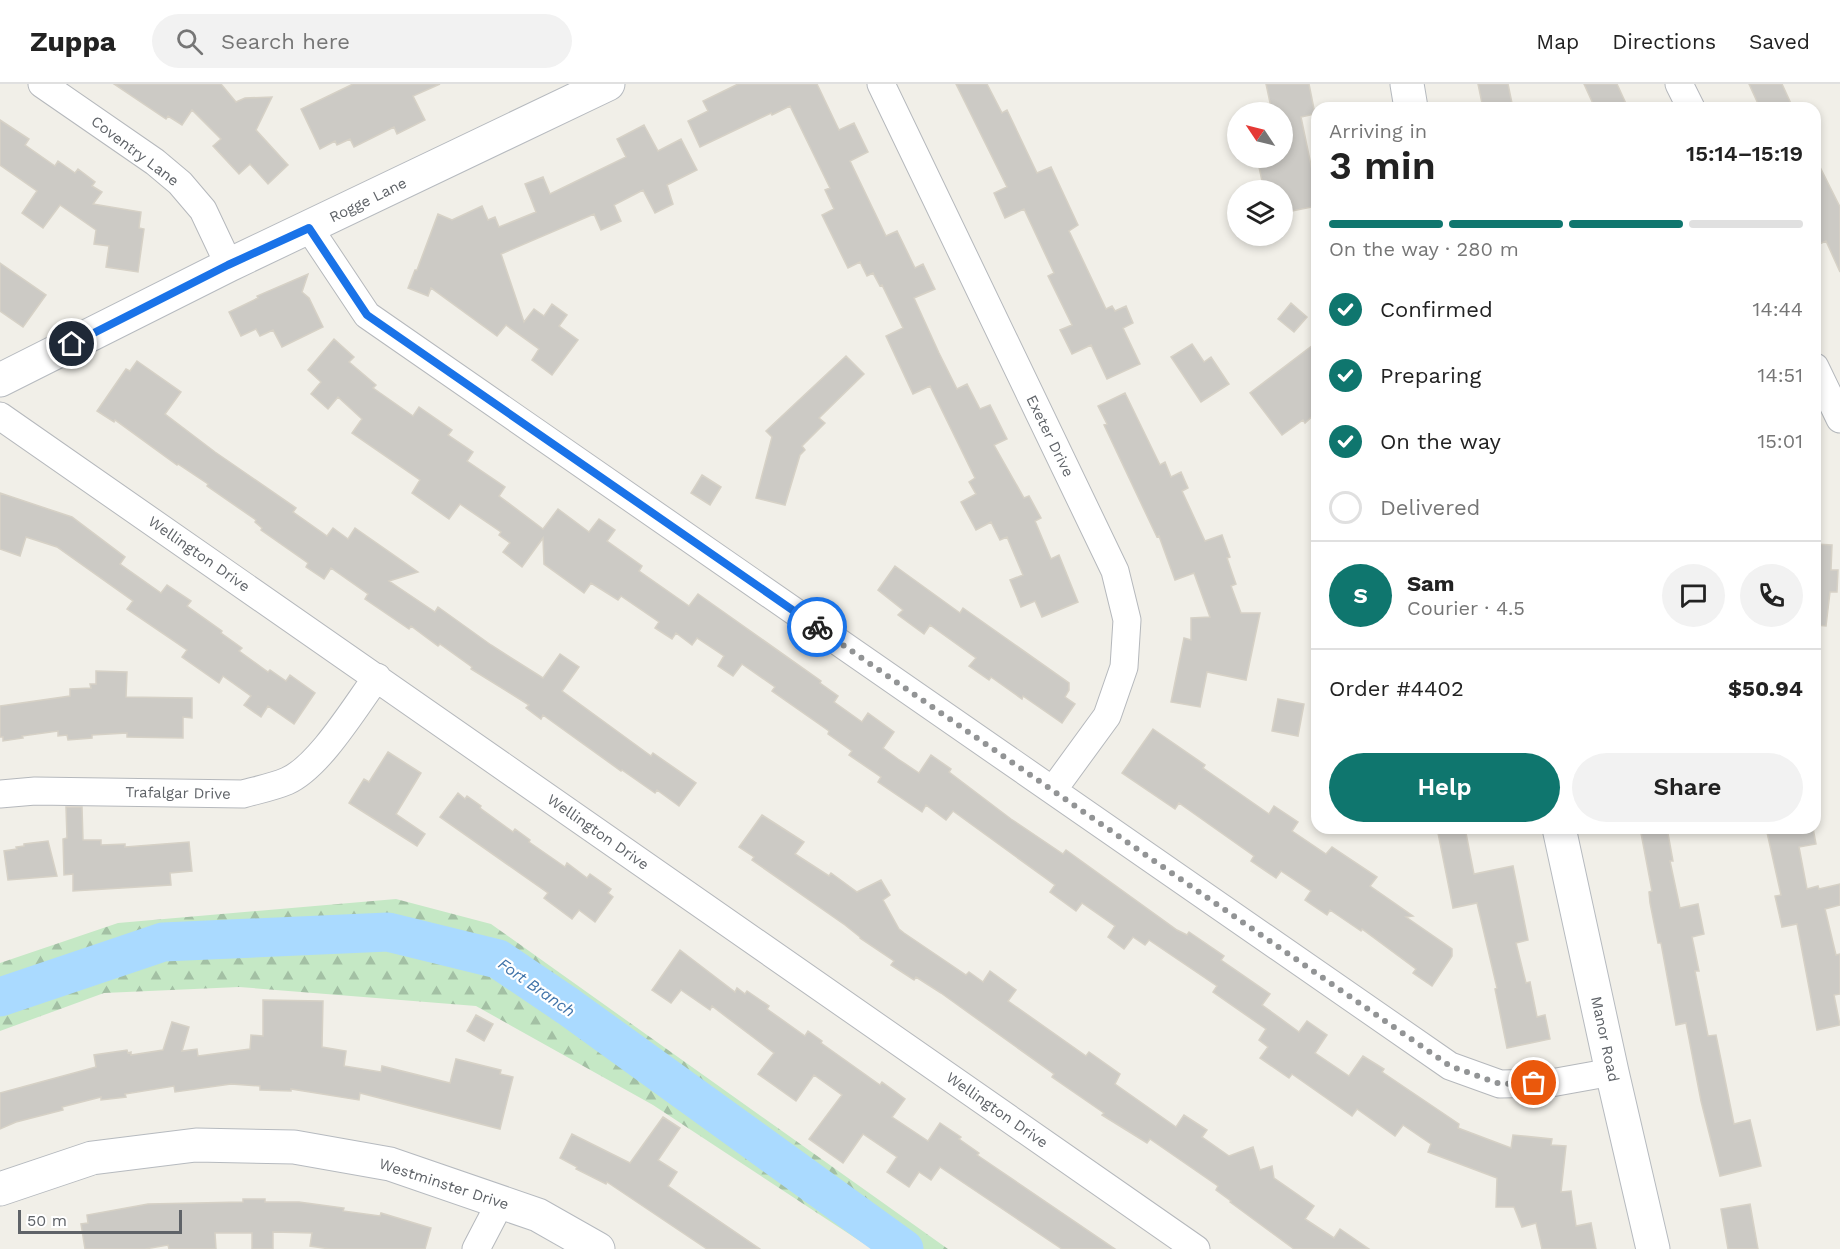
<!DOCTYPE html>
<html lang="en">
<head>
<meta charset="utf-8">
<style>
	body { margin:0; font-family:"Work Sans",sans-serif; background:#f2f2f2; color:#222; height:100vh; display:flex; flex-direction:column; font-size:22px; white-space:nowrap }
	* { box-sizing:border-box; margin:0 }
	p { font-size:20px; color:#767676 }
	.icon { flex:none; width:33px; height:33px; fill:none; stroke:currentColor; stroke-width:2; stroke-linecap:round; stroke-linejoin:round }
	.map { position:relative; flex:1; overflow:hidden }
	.details { position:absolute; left:1311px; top:18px; width:510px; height:732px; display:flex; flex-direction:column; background:#fff; border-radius:18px; box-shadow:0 3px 9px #0003 }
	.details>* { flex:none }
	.needle { width:39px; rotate:305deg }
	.tools { position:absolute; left:1227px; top:18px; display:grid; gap:12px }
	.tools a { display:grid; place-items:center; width:66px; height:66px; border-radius:50%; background:#fff; box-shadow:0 3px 9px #0003; font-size:30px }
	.scale { position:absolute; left:18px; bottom:15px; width:164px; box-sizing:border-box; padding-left:6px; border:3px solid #5f6368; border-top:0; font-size:16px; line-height:21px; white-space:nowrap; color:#5f6368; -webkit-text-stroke:4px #fff; paint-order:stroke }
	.pin { position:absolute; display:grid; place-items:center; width:51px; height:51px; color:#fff; margin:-26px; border:3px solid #fff; border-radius:50%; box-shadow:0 2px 6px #0007 }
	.courier { position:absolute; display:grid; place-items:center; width:60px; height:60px; margin:-30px; border:4px solid #1a73e8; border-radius:50%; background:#fff; color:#222; box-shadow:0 2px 8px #0007 }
	.headline em { font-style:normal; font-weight:600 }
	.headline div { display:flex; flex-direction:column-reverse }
	.headline { display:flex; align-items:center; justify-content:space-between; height:102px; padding:0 18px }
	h1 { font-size:39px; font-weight:600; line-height:45px }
	.bar { display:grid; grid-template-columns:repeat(4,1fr); gap:9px 6px; align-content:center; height:72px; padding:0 18px }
	.bar i { height:8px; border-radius:4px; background:#e0e0e0 }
	.bar .active { background:#0f766e }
	.bar p { grid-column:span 4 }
	.line { display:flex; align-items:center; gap:15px; padding:0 18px; border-top:2px solid #e0e0e0 }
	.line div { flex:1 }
	.round { display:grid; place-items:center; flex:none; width:63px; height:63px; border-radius:32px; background:#f2f2f2 }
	ol { padding:0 18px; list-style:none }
	li { display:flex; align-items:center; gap:18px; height:66px }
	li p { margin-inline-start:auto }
	li .icon { padding:6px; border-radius:50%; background:#0f766e; color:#fff; stroke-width:4 }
	li:last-child { color:#767676 }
	li i { width:33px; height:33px; border:3px solid #e0e0e0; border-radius:50% }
	.action { display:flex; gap:12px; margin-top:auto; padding:12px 18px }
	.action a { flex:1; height:69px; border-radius:36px; background:#0f766e; color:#fff; font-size:24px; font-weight:600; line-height:69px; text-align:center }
	.action a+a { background:#f2f2f2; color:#222 }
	header { display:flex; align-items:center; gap:36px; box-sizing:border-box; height:84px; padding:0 30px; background:#fff; border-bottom:2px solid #e0e0e0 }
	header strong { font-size:28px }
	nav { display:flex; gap:33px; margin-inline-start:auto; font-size:21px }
	.search { width:420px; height:54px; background:#f2f2f2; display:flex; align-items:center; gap:15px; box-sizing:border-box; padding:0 21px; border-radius:33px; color:#767676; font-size:22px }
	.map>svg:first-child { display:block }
	.forest { fill:url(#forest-firs) }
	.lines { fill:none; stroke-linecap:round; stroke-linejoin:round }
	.river { stroke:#aadaff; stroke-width:39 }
	.building { fill:#cccac5; stroke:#d6d1c6; stroke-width:1.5 }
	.street-casing { stroke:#b5b8bc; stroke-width:29 }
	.secondary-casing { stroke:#b6babf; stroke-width:35 }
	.street { stroke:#fff; stroke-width:27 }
	.secondary { stroke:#fff; stroke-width:33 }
	.done { stroke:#929495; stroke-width:6; stroke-dasharray:0 10.8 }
	.route { stroke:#1a73e8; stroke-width:8 }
	.labels { text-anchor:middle; stroke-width:4.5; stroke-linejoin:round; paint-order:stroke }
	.street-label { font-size:15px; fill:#5f6368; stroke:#fff }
	.water-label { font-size:16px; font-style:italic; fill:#4174aa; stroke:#fff }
</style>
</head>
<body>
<header>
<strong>Zuppa</strong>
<div class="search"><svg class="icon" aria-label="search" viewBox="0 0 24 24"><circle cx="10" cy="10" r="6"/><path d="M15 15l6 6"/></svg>Search here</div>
<nav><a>Map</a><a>Directions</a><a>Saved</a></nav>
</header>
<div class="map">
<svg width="1840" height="1165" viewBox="0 0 1840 1165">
	<defs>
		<pattern id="forest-firs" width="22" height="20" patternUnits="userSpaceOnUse" patternTransform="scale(1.5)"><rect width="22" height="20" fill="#c5e8c5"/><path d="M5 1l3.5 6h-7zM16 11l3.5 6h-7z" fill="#a3c0a4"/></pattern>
	</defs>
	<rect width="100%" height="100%" fill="#f1efe8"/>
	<path class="forest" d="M396 815 491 840 948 1165H872L653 1021 476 922 239 903 104 909 0 947V879L118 839Z"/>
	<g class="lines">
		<path class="river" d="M0 913 163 858 388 848 498 875 569 923 904 1165"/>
	</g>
	<path class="building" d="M114 0H221L236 18 245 14 272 13 256 46 288 81 268 100 250 80 239 90 213 62 221 55 192 26 182 41 168 32 166 35Z
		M353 0H440L413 12 425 36 397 50 394 43 354 63 350 55 337 61 335 57 320 65 301 25Z
		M738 0H817L839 46 854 39 868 68 850 77 886 152 897 147 915 184 923 180 935 205 914 214 939 269 957 305 967 300 980 325 990 321 1007 355 994 361 1024 414 1029 412 1041 434 1035 437 1051 475 1059 471 1078 518 1042 533 1035 517 1021 523 1010 496 1023 491 1007 453 1000 456 991 438 976 446 961 418 976 410 969 398 975 394 930 302 913 310 886 252 903 244 882 201 880 202 873 189 867 192 860 178 848 184 822 131 834 125 825 106 830 104 790 22 772 31 771 29 700 63 688 37 708 27 703 17Z
		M956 0H987L1002 29 1007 26 1037 89 1051 83 1078 141 1069 147 1106 225 1112 222 1115 227 1126 222 1133 239 1123 244 1140 280 1107 295 1091 261 1072 270 1060 246 1072 241 1048 192 1054 189 1024 125 1005 134 994 109 1007 103Z
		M1266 0H1309L1315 30 1301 33 1317 110V122L1282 129V106H1264L1257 74H1282V28H1272Z
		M1478 0H1508L1513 24H1483Z
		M1584 0H1617L1628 24H1595Z
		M1749 0H1782L1793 24H1760Z
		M0 36 29 55 25 61 55 82 58 77 75 89 78 85 95 98 92 102 102 108 93 120 141 128 139 144 144 145 138 188 106 183 109 162 94 160 96 146 60 121 43 144 22 129 37 107 0 81Z
		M644 41 658 67 681 55 697 86 667 101 673 120 655 129 643 106 614 121 621 137 601 146 594 130 501 170 524 238 534 225 544 232 552 220 567 231 559 242 578 256 552 291 532 276 539 265 506 241 497 252 431 204 428 212 408 204 415 186H417L438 130 452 136 482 122 488 136 495 133 499 143 536 128 525 100 543 93 550 110 626 73 617 55Z
		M1815 73 1840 123V188L1826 157 1815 162Z
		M0 179 46 211 23 243 0 227Z
		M308 190 302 208 309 214 323 243 282 263 273 246 260 252 256 245 241 252 229 228 258 214 257 212Z
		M1291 219 1307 233 1294 248 1278 235Z
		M334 255 354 273 349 278 376 301 373 304 413 332 419 323 452 346 448 351 473 368 467 377 505 403 499 412 543 445 558 425 589 448 599 435 615 446 607 457 642 482 639 487 689 522 698 510 821 597 820 599 838 612 834 618 862 638 868 629 894 648 883 664 898 675 919 689 931 671 951 685 949 688 1011 735 1063 770 1066 766 1177 846 1187 851 1189 848 1224 872 1221 876 1270 910 1262 921 1299 948 1307 937 1327 951 1315 969 1349 992 1363 972 1384 985 1382 988 1459 1040 1458 1044 1511 1064 1513 1051 1552 1055 1551 1061 1566 1062 1561 1108 1571 1107 1576 1142 1591 1139 1596 1165H1542L1536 1139 1522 1143 1514 1123H1496L1497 1094 1428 1068 1431 1060 1403 1041 1395 1052 1357 1025 1352 1032 1292 990 1289 994 1260 974 1268 963 1259 956 1266 945 1213 908 1217 902 1149 856 1145 861 1133 853 1124 865 1108 853 1115 842 1082 819 1076 827 1050 808 1055 801 953 727 946 736 926 721 922 728 878 698 881 693 849 671 852 667 828 650 829 647 772 607 775 603 742 580 733 592 718 582 724 572 697 554 692 561 676 549 672 555 655 544 659 538 621 512 618 516 591 499 584 509 544 480 543 454 522 483 503 468 510 459 499 451 501 448 460 420 449 435 412 409 420 396 352 349 362 335 338 313 328 325 311 310 321 298 308 286Z
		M1317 258V328L1305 339 1303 336 1282 351 1250 309Z
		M1192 260 1204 278 1211 273 1229 300 1201 318 1171 273Z
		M846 272 864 290 819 334 825 339 802 362 805 366 800 371 785 421 756 414 772 353 766 347Z
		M137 277 181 308 165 330 215 368 296 424 293 428 327 452 333 444 348 455 355 444 418 488 389 497 435 528 438 523 491 561 543 594 560 570 579 583 562 607 651 672 653 669 696 699 679 722 657 706 655 709 622 686 621 687 543 631 541 635 526 624 529 621 471 585 472 583 440 560 438 562 411 542 409 545 365 515 368 510 331 484 324 495 306 483 308 479 261 446 262 444 255 438 256 436 207 402 208 400 178 380 177 381 115 336 114 338 97 327 126 285 130 287Z
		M1125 309 1160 381 1165 378 1171 393 1181 388 1188 404 1182 407 1205 457 1222 451 1230 473 1227 474 1236 500 1231 502 1241 529H1260L1246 596 1207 588 1200 623 1171 618 1184 554 1191 556V534L1210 533 1194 489 1175 496 1159 452 1157 453 1104 341 1107 340 1098 322Z
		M702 391 721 403 710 421 691 409Z
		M0 409 72 433 125 473 120 480 161 509 167 501 191 517 187 522 222 547 221 549 242 564 239 567 268 588 270 586 286 597 290 591 315 609 294 640 268 622 261 633 244 621 251 612 223 592 219 599 182 573 187 566 127 525 133 517 57 463 26 453 20 472 0 465Z
		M1815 460 1832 461 1831 486H1838L1837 508H1830L1826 542 1815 541Z
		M895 482 960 529 963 524 1069 599V606L1065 613 1075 620 1062 639 1023 612 1022 615 991 593 989 596 969 582 976 574 930 541 924 550 898 531 903 526 878 506Z
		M96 587 127 588 126 613 192 614V634L183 633V654L127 653V649L92 651V654L68 656 67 651 58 652V647L22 652 23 654 3 657V653H0V622L70 612V605L91 604 90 600H96Z
		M1278 615 1304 620 1298 652 1272 647Z
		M1153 645 1205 681 1203 684 1269 730 1274 722 1298 738 1292 747 1326 770 1332 763 1377 793 1370 802 1413 832 1406 833 1452 865V872L1432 902 1413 889 1416 885 1362 845 1361 847 1330 826 1327 831 1305 816 1311 807 1281 787 1276 794 1251 777 1254 772 1179 719 1175 725 1122 689Z
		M388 668 421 689 396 730 425 750 417 762 349 719 364 695 369 698Z
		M458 709 465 715 467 712 481 722 480 724 513 748 515 745 530 756 529 758 565 783 567 779 587 794 590 790 611 805 608 809 613 813 595 838 579 826 572 835 544 814 548 809 440 733Z
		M66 723H82L83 756H101V761L125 760V763L189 758 192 787 170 789 171 801 73 807V790L64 791 63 755 67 754Z
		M762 731 804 758 795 770 829 792 831 789 857 808 881 796 890 811 883 816 899 845 904 849 966 891 969 888 983 898 990 887 1016 906 1008 917 1086 972 1089 968 1120 990 1115 1000 1176 1043 1184 1031 1207 1046 1202 1053 1229 1072 1253 1063 1260 1086 1272 1082 1274 1094 1314 1122 1305 1135 1334 1154 1340 1145 1369 1165H1294L1230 1118 1231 1117 1216 1106 1218 1102 1150 1055 1147 1059 1102 1031 1104 1029 1052 993 1054 990 941 909 916 893 914 896 891 881 894 877 860 854V853L845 841 752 776 754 773 739 763Z
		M1437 744H1465L1474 790 1513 782 1528 856 1516 859 1526 899 1530 898 1537 933 1545 931 1550 955 1507 964 1495 905 1497 904 1477 819 1453 824Z
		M1640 744H1667L1673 777H1670L1680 824 1698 820 1704 850 1692 853 1699 887H1695L1708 952 1716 951 1734 1040 1750 1036 1761 1082 1720 1092 1701 1017 1686 939 1676 941 1661 859H1658L1650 819 1649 808 1652 807Z
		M1766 744H1813L1816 760 1799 763 1807 805 1818 802 1819 805 1840 800V821L1825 825 1836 871 1840 870V910L1834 911 1840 941 1817 946 1797 840 1782 843 1775 812 1781 811Z
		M48 757 57 792 8 796 4 767 17 765 16 763 24 762V760Z
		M680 866 735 908 737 904 745 910 747 907 769 922 767 925 805 952 808 947 822 957 821 959 880 1001 882 998 905 1015 892 1033 928 1057 940 1039 961 1053 959 1055 979 1069 977 1071 1115 1165H1062L940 1083 931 1096 919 1088 909 1103 887 1088 897 1073 863 1050 843 1079 809 1055 842 1011 814 991 796 1017 758 990 774 969 712 922 710 926 681 906 671 919 652 906Z
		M263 916 323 917 322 963 346 967 344 982 381 988 382 982 450 999 456 975 501 986 500 990 513 993 500 1045 360 1009 359 1016 291 1005V1007L260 1006V1002L231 1000 175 1008 174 1002 125 1010 126 1013 101 1016V1013L62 1023 63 1026 16 1038 0 1045V1009L96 983 94 971 127 966 128 969 131 968V971L163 966 172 938 189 943 182 967 197 965 198 972 250 965 251 951 263 952Z
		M476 931 493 940 484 957 467 947Z
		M663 1033 680 1044 658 1076 677 1088 668 1102 760 1165H707L607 1098 606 1100 576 1085 577 1083 560 1074 572 1050 630 1079Z
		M243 1115H265V1118H299L344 1124 343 1127 380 1132 381 1129 431 1144 425 1165H330L310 1162 312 1149 273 1148V1165H252V1149H215L216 1165H169L168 1161 145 1165H85L81 1140 88 1139 87 1131 148 1120 243 1118Z
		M1750 1120 1758 1165H1728L1721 1125Z"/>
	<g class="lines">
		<defs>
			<path id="street" d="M42 0 155 78 180 99 203 126 229 181
				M881 0 1115 487 1127 536 1124 583 1107 632 1053 706
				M1679 0 1691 24
				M309 144 367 231 1450 982 1500 1000 1551 999 1612 988
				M1815 283 1840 335
				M0 332 1196 1165
				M0 710 35 707 243 710C257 706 273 703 287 697 319 683 355 623 377 593
				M476 1165 500 1119"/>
			<path id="secondary" d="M1407 0 1411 24
				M0 296 229 181 608 0
				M1559 744 1612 988 1653 1165
				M0 1105 92 1074 196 1061 294 1063 390 1080 538 1131 598 1165"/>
		</defs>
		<use href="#street" class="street-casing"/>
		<use href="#secondary" class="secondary-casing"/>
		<use href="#street" class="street"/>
		<use href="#secondary" class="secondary"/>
	</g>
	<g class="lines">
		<path class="done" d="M817 543 1450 982 1500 1000 1534 999"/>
		<path class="route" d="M72 260 228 181 309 144 367 231 817 543"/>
	</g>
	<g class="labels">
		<g class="street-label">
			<text transform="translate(135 67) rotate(37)" y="5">Coventry Lane</text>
			<text transform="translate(368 116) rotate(-26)" y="5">Rogge Lane</text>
			<text transform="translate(1050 352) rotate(64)" y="5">Exeter Drive</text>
			<text transform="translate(199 470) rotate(35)" y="5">Wellington Drive</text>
			<text transform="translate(178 709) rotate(1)" y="5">Trafalgar Drive</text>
			<text transform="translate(598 748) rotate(35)" y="5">Wellington Drive</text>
			<text transform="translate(1605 955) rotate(78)" y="5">Manor Road</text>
			<text transform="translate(997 1026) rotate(35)" y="5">Wellington Drive</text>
			<text transform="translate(444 1100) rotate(18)" y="5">Westminster Drive</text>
		</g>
		<g class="water-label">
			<text transform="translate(537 903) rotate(35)" y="6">Fort Branch</text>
		</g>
	</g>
</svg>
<div class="tools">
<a><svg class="needle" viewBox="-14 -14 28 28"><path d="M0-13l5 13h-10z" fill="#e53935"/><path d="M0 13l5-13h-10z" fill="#767676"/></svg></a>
<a><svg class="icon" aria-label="layers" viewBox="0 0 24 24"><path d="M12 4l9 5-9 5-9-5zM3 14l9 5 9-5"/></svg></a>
</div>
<div class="scale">50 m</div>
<div class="pin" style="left:1534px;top:999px;background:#ea580c"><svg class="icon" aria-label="bag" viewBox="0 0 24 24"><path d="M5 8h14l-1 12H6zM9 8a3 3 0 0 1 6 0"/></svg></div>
<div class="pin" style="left:72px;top:260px;background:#1f2937"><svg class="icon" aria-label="home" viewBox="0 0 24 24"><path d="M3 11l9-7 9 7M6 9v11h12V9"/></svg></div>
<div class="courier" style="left:817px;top:543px"><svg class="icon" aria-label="bike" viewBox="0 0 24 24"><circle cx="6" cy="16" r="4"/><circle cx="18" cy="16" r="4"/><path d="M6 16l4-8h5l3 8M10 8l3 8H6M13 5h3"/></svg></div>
<section class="details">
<div class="headline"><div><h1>3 min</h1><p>Arriving in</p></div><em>15:14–15:19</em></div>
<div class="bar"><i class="active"></i><i class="active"></i><i class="active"></i><i></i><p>On the way · 280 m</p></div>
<ol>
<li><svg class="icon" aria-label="check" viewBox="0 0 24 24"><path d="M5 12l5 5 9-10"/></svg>Confirmed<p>14:44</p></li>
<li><svg class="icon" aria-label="check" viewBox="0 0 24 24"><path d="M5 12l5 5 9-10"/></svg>Preparing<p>14:51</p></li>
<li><svg class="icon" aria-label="check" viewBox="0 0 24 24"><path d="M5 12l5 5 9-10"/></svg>On the way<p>15:01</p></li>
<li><i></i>Delivered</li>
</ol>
<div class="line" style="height:108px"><b class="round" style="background:#0f766e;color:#fff">S</b><div><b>Sam</b><p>Courier · 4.5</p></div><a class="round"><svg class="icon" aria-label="chat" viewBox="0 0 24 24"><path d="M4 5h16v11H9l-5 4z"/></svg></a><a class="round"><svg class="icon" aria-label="phone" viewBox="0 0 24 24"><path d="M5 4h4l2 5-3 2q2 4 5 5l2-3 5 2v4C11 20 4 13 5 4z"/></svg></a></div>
<div class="line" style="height:78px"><div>Order #4402</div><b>$50.94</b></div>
<div class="action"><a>Help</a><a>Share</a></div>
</section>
</div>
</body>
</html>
